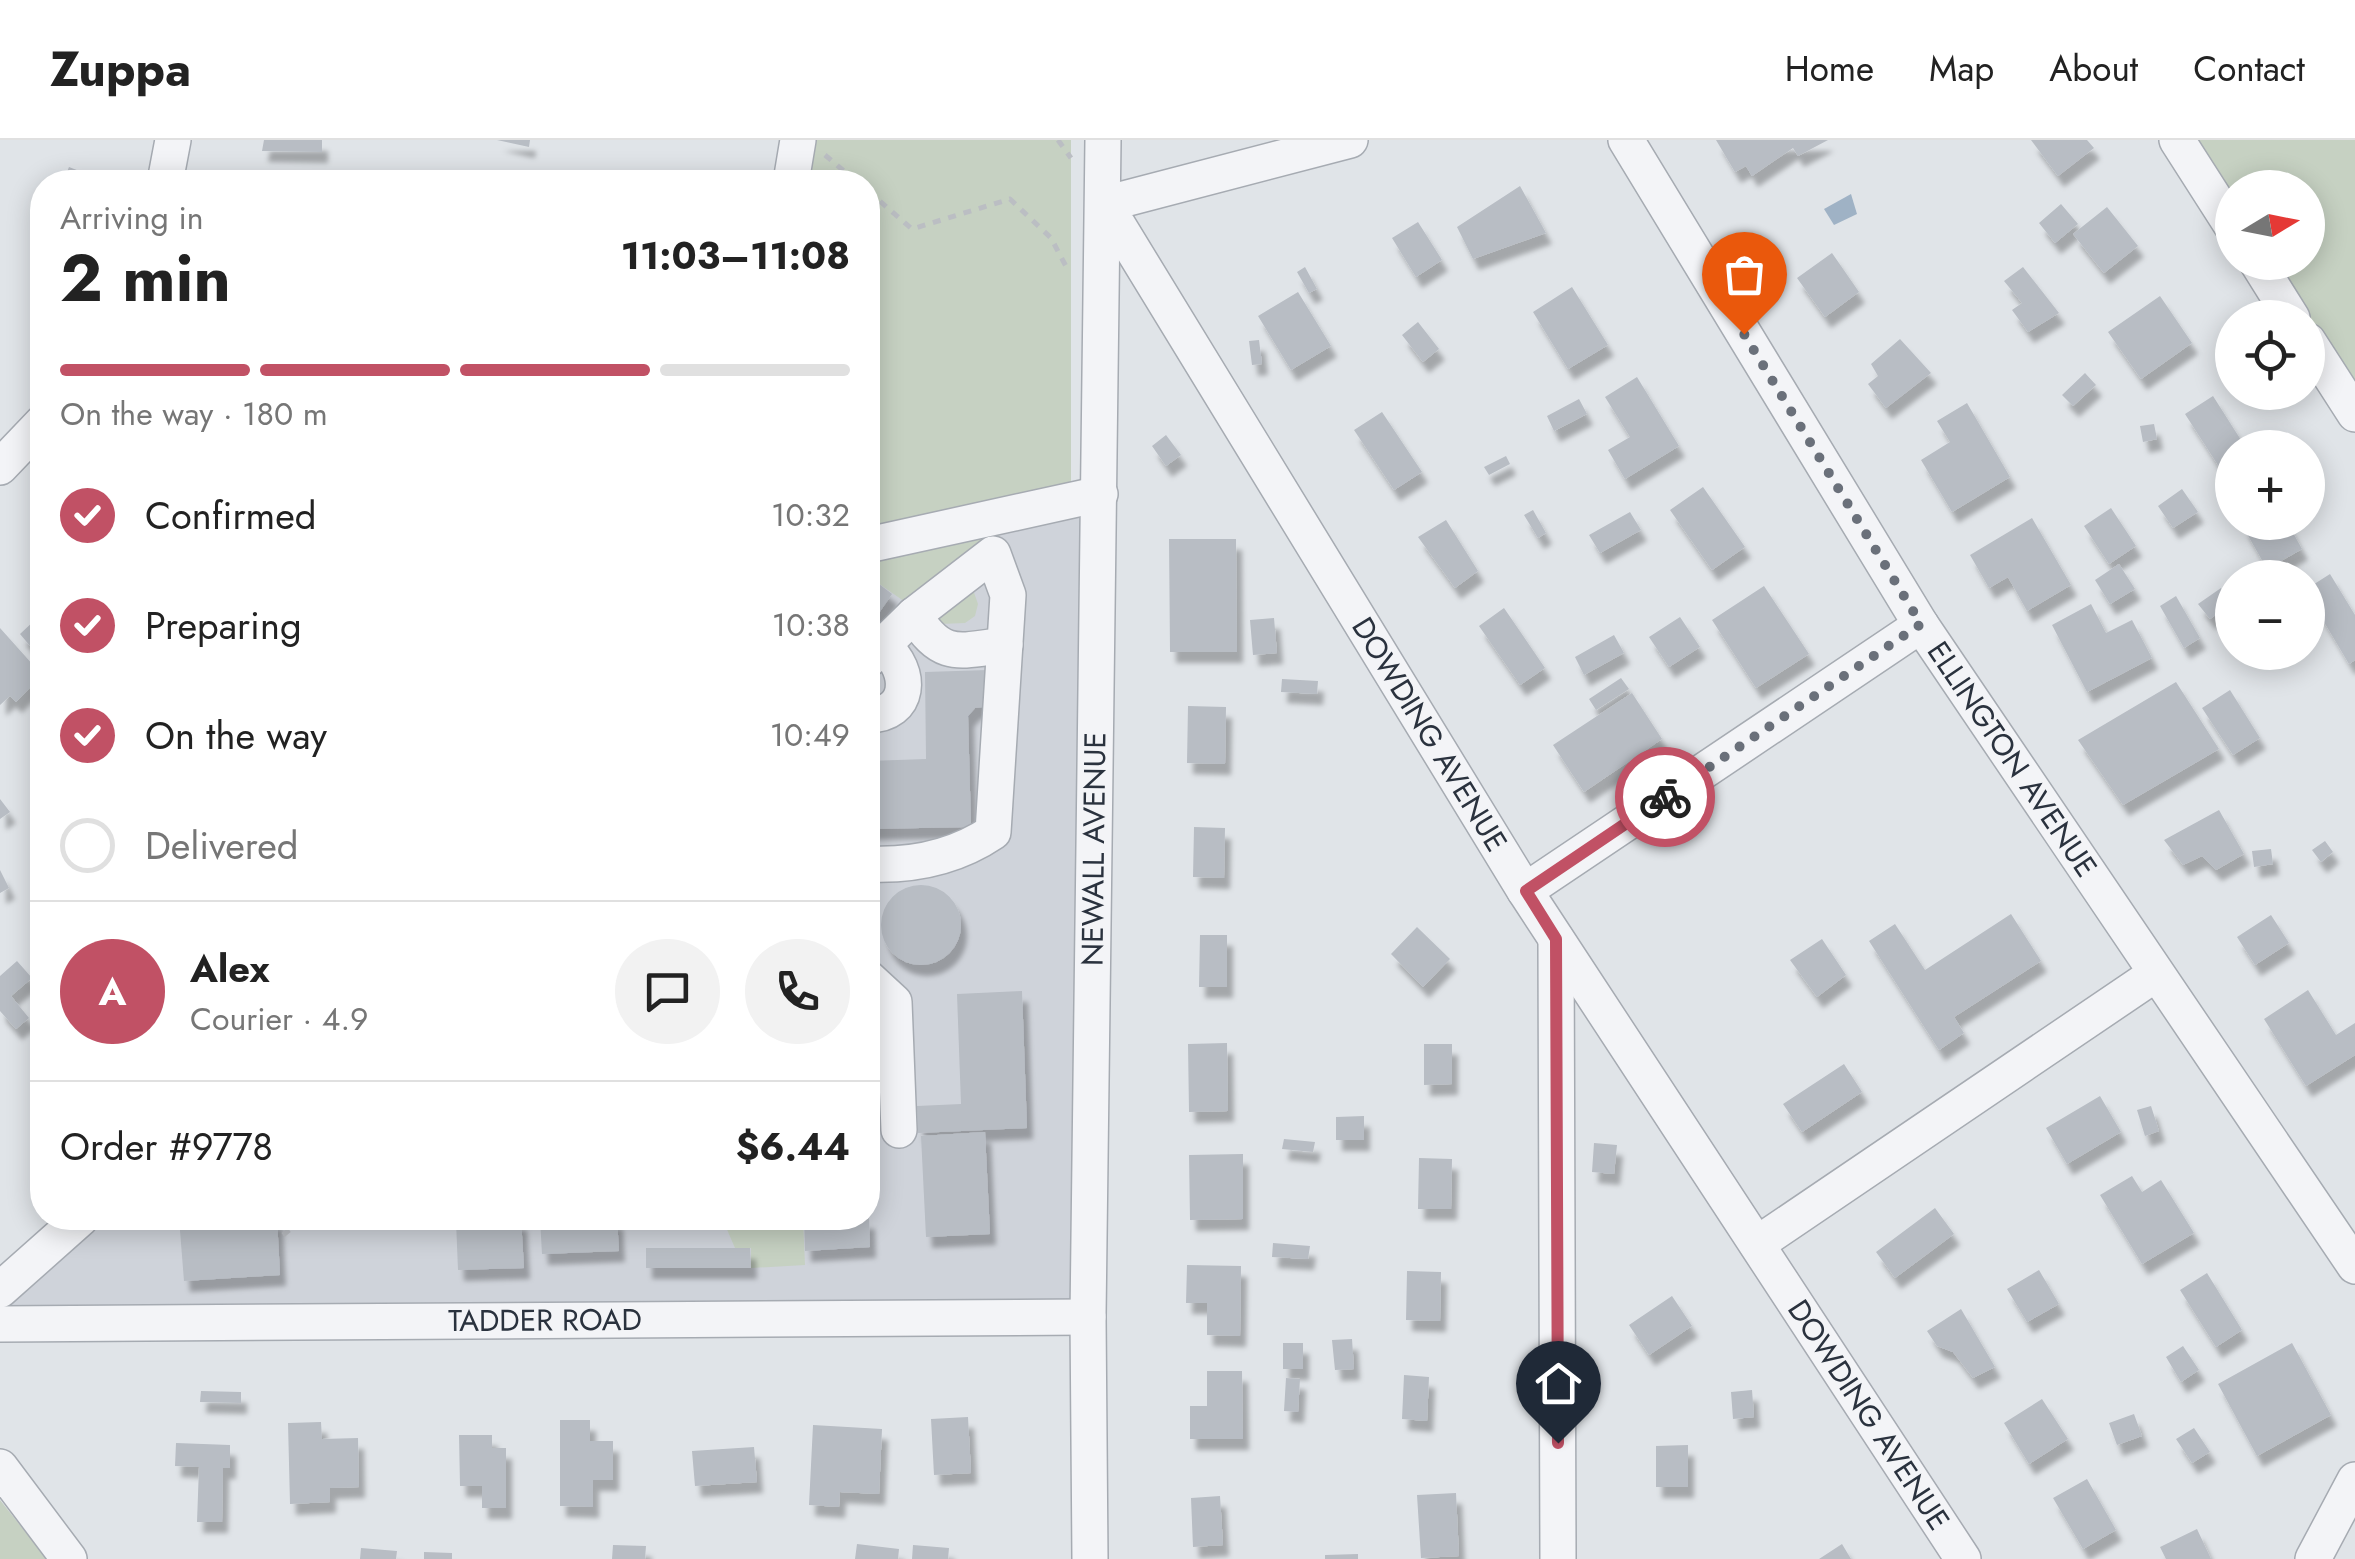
<!DOCTYPE html>
<html lang="en">
<head>
<meta charset="utf-8">
<style>
	body { margin:0; font-family:Jost,sans-serif; background:#f2f2f2; color:#222; height:100vh; display:flex; flex-direction:column; font-size:38px; white-space:nowrap }
	* { box-sizing:border-box; margin:0 }
	p { font-size:32px; color:#767676 }
	.icon { flex:none; width:55px; height:55px; fill:none; stroke:currentColor; stroke-width:2; stroke-linecap:round; stroke-linejoin:round }
	.map { position:relative; flex:1; overflow:hidden }
	.panel { position:absolute; left:30px; top:30px; width:850px; height:1060px; display:flex; flex-direction:column; background:#fff; border-radius:40px; box-shadow:0 5px 25px #0003 }
	.panel>* { flex:none }
	.needle { width:65px; rotate:80deg }
	.fabs { position:absolute; left:2215px; top:30px; display:grid; gap:20px }
	.fabs a { display:grid; place-items:center; width:110px; height:110px; border-radius:50%; background:#fff; box-shadow:0 5px 25px #0003; font-size:50px }
	.pin { position:absolute; display:grid; place-items:center; width:85px; height:85px; color:#fff; margin:-102px -42px; border-radius:50% 50% 50% 0; rotate:-45deg; box-shadow:0 0 10px #0007 }
	.pin .icon { rotate:45deg }
	.courier { position:absolute; display:grid; place-items:center; width:100px; height:100px; margin:-50px; border:8px solid #c15165; border-radius:50%; background:#fff; color:#222; box-shadow:0 2px 12px #0007 }
	.head em { font-style:normal; font-weight:700 }
	.head div { display:flex; flex-direction:column-reverse }
	.head { display:flex; align-items:center; justify-content:space-between; height:170px; padding:0 30px }
	h1 { font-size:65px; font-weight:700; line-height:75px }
	.bar { display:grid; grid-template-columns:repeat(4,1fr); gap:15px 10px; align-content:center; height:120px; padding:0 30px }
	.bar i { height:12px; border-radius:8px; background:#e0e0e0 }
	.bar .selected { background:#c15165 }
	.bar p { grid-column:span 4 }
	.line { display:flex; align-items:center; gap:25px; padding:0 30px; border-top:2px solid #e0e0e0 }
	.line div { flex:1 }
	.round { display:grid; place-items:center; flex:none; width:105px; height:105px; border-radius:52px; background:#f2f2f2 }
	ol { padding:0 30px; list-style:none }
	li { display:flex; align-items:center; gap:30px; height:110px }
	li p { margin-inline-start:auto }
	li .icon { padding:10px; border-radius:50%; background:#c15165; color:#fff; stroke-width:4 }
	li:last-child { color:#767676 }
	li i { width:55px; height:55px; border:5px solid #e0e0e0; border-radius:50% }
	header { display:flex; align-items:center; gap:60px; box-sizing:border-box; height:140px; padding:0 50px; background:#fff; border-bottom:2px solid #e0e0e0 }
	header strong { font-size:48px }
	nav { display:flex; gap:55px; margin-inline-start:auto; font-size:35px }
	.map>svg:first-child { display:block }
	.built { fill:#cfd3da }
	.green { fill:#c6d1c2 }
	.water { fill:#9fb2c5 }
	.building { fill:#b8bdc4; filter:url(#shadow) }
	.lines { fill:none; stroke-linecap:round; stroke-linejoin:round }
	.minor-casing { stroke:#a6abb2; stroke-width:38 }
	.path { stroke:#bbbec3; stroke-width:5; stroke-dasharray:8 8; stroke-linecap:butt }
	.minor { stroke:#f3f4f7; stroke-width:35 }
	.done { stroke:#6a707a; stroke-width:10; stroke-dasharray:0 18 }
	.route { stroke:#c15165; stroke-width:12 }
	.labels { text-anchor:middle; stroke-width:9; stroke-linejoin:round; paint-order:stroke }
	.street-label { font-size:30px; fill:#2a323e; stroke:#f0f2f6 }
</style>
</head>
<body>
<header>
<strong>Zuppa</strong>
<nav><a>Home</a><a>Map</a><a>About</a><a>Contact</a></nav>
</header>
<div class="map">
<svg width="2355" height="1419" viewBox="0 0 2355 1419">
	<defs>
		<filter id="shadow"><feDropShadow dx="6" dy="11" stdDeviation="2.5" flood-color="#0004"/></filter>
	</defs>
	<rect width="100%" height="100%" fill="#e0e4e8"/>
	<path class="built" d="M1096 359 1082 1170 0 1177V1159L91 1078H868V408Z"/>
	<path class="green" d="M802 0H1071V349L868 395V42H795Z
		M2195 0H2355V253L2272 123 2308 122V48H2232V60Z
		M999 392 1000 402 908 464 875 441 868 450V422Z
		M971 444 978 464 975 476 965 483 940 484 932 474Z
		M722 1078H803L805 1125 751 1128V1108H735Z
		M0 1360 47 1419H0Z"/>
	<path class="water" d="M1851 54 1857 74 1834 85 1824 69Z"/>
	<path class="building" d="M264 0H322V12L262 11Z
		M497 0H530L529 7Z
		M1716 0H1828L1798 16 1793 8 1752 36 1746 26 1735 32Z
		M2031 0H2087L2094 8 2058 36Z
		M69 27 100 39 99 42H63Z
		M1520 46 1546 93 1473 119 1457 87Z
		M2061 64 2078 84 2055 103 2039 83Z
		M2107 67 2138 106 2104 133 2073 94Z
		M1418 82 1442 120 1416 137 1392 98Z
		M1832 113 1859 152 1825 177 1797 138Z
		M1305 127 1317 149 1309 153 1297 132Z
		M2023 127 2059 173 2028 192 2012 170 2022 163 2004 141Z
		M1572 147 1608 205 1568 229 1533 172Z
		M1298 152 1331 206 1291 230 1258 176Z
		M2160 156 2192 203 2141 239 2108 192Z
		M1418 182 1439 209 1423 222 1402 195Z
		M1900 199 1931 233 1886 268 1868 244 1878 236 1871 224Z
		M1259 200 1262 224 1252 225 1249 201Z
		M2085 233 2096 245 2073 266 2062 255Z
		M1637 237 1679 306 1625 339 1608 310 1630 297 1605 257Z
		M2213 256 2246 308H2232V331L2225 336 2185 274Z
		M1579 259 1587 274 1554 291 1547 276Z
		M1967 263 2010 337 1952 372 1921 320 1950 302 1937 281Z
		M1382 272 1422 332 1394 350 1354 290Z
		M2154 284 2157 299 2143 302 2140 286Z
		M1166 295 1181 315 1166 326 1152 306Z
		M1506 316 1510 324 1489 335 1484 327Z
		M1703 347 1745 407 1712 430 1670 370Z
		M2182 349 2198 372 2173 388 2158 366Z
		M2111 368 2136 406 2109 424 2084 386Z
		M1533 370 1546 393 1538 398 1524 375Z
		M1630 372 1641 390 1600 413 1589 395Z
		M2032 378 2071 445 2027 471 2008 437 1989 448 1970 415Z
		M1446 380 1478 431 1455 448 1418 397Z
		M2247 382H2287L2302 409 2267 429 2242 385Z
		M1169 399H1236L1237 512H1170Z
		M2119 424 2135 449 2110 464 2095 440Z
		M2330 434 2355 475V520L2349 524 2308 455V448Z
		M875 441 892 454 868 489V451Z
		M1764 446 1809 514 1756 548 1712 480Z
		M2221 448 2232 463 2210 479 2198 464Z
		M2176 456 2200 498 2184 508 2160 466Z
		M2091 464 2106 493 2132 480 2152 518 2087 552 2052 485Z
		M1504 468 1545 528 1520 545 1479 486Z
		M1680 477 1700 507 1669 527 1649 497Z
		M1274 478 1277 513 1253 515 1250 480Z
		M36 479 42 486V520L20 494Z
		M0 488 42 535 16 562 10 556 0 565Z
		M1614 495 1624 513 1584 535 1575 517Z
		M988 530 991 566 975 568 968 576 971 687 868 689V621L926 619 925 532Z
		M1621 538 1629 549 1596 570 1589 559Z
		M1282 539 1318 541 1317 554 1281 552Z
		M2176 542 2219 609 2123 665 2078 600Z
		M2230 550 2260 598 2233 615 2202 568Z
		M1632 553 1662 599 1584 652 1553 605Z
		M1188 566 1226 567 1225 624 1187 623Z
		M0 659 10 672 0 679Z
		M2219 670 2244 714 2216 730 2202 716 2183 725 2164 700Z
		M1194 687 1225 688 1224 738 1193 737Z
		M2325 701 2333 712 2321 722 2312 710Z
		M2271 709 2273 724 2254 727 2252 711Z
		M0 730 9 748 0 753Z
		M881 785a40 40 0 1 1 80 0a40 40 0 1 1-80 0Z
		M2011 774 2041 821 1954 877 1964 893 1939 910 1869 801 1895 784 1925 830Z
		M2271 775 2289 803 2255 825 2237 797Z
		M1417 787 1450 819 1423 847 1391 814Z
		M1200 795H1227V847H1199Z
		M1822 799 1846 835 1817 857 1790 820Z
		M17 821 32 838 11 856 29 878 16 889 0 871V836Z
		M2308 850 2336 895 2355 883V915L2306 946 2264 879Z
		M1022 851 1027 988 918 993 917 966 961 964 957 854Z
		M1227 903 1228 971 1189 972 1188 904Z
		M1424 904H1452V944L1424 945Z
		M1844 924 1862 952 1802 992 1783 964Z
		M2100 956 2121 992 2067 1024 2046 988Z
		M2151 966 2159 991 2145 996 2137 970Z
		M1364 976V1000H1336V977Z
		M985 992 990 1094 926 1097 921 996Z
		M1284 999 1315 1002 1313 1012 1282 1009Z
		M1594 1003 1617 1005 1614 1034 1592 1032Z
		M1243 1014V1079L1190 1080 1189 1015Z
		M1419 1018 1452 1019 1451 1069H1418Z
		M2132 1036 2142 1052 2161 1040 2194 1093 2142 1124 2100 1055Z
		M1935 1068 1954 1094 1895 1138 1876 1112Z
		M179 1078H277L280 1135 184 1141Z
		M540 1078H617L619 1111 542 1114Z
		M804 1078H869L870 1107 805 1111Z
		M521 1079 524 1128 458 1130 456 1081Z
		M1273 1103 1310 1106 1308 1119 1272 1117Z
		M646 1108H750L751 1128H646Z
		M1187 1125 1241 1126 1240 1196 1207 1195V1163H1186Z
		M2039 1130 2059 1164 2027 1182 2007 1149Z
		M1407 1131 1441 1132 1440 1181 1406 1180Z
		M2207 1133 2242 1190 2216 1207 2180 1150Z
		M1672 1156 1692 1186 1649 1215 1629 1185Z
		M1961 1169 1995 1227 1973 1238 1953 1212 1937 1206 1927 1191Z
		M1352 1199 1354 1229 1335 1230 1332 1200Z
		M1283 1203H1303V1229H1283Z
		M2292 1203 2331 1275 2257 1316 2218 1244Z
		M2183 1206 2199 1230 2181 1242 2166 1217Z
		M1207 1231H1242L1243 1299H1190V1266H1207Z
		M1404 1235 1429 1237 1427 1281 1402 1279Z
		M1286 1238 1300 1239 1298 1272 1284 1271Z
		M1752 1250 1754 1277 1733 1279 1731 1252Z
		M201 1251 241 1252V1263L200 1262Z
		M2042 1259 2068 1299 2029 1324 2004 1283Z
		M2134 1274 2142 1296 2117 1305 2109 1283Z
		M968 1277 971 1333 934 1335 931 1279Z
		M560 1280H590V1301H613V1340H593V1367L560 1366Z
		M321 1282 322 1299 358 1298 359 1347 330 1348V1362L290 1364 288 1283Z
		M813 1285 882 1289 879 1354 840 1352 839 1367 809 1365Z
		M2194 1288 2210 1312 2192 1323 2176 1299Z
		M459 1295H492V1308H506V1368H482V1346H460Z
		M176 1303 230 1305V1328H223L222 1382H197L199 1327 175 1326Z
		M1688 1305V1347H1656V1306Z
		M754 1307 757 1342 695 1346 692 1311Z
		M2087 1339 2116 1390 2083 1409 2053 1358Z
		M1456 1353 1459 1416 1421 1418 1417 1355Z
		M1220 1356 1223 1405 1193 1407 1191 1358Z
		M2197 1389 2211 1419H2166L2160 1407Z
		M857 1404 899 1409 898 1419H855Z
		M1842 1404 1851 1419H1819Z
		M613 1405 646 1406 645 1419H612Z
		M913 1405 949 1408 948 1419H912Z
		M361 1408 397 1411 396 1419H360Z
		M424 1412 452 1413V1419H424Z
		M1358 1414V1419H1325V1415Z"/>
	<g class="lines">
		<defs>
			<g id="minor">
				<path id="s1" d="M1350 0 1105 64 1525 751 1963 1419"/>
				<path id="s2" d="M1626 0 1921 485 2355 1126"/>
				<path d="M2177 0 2232 86"/>
				<path d="M165 42 173 0"/>
				<path d="M791 42 798 0"/>
				<path d="M2257 122 2292 178"/>
				<path d="M2308 201 2355 274"/>
				<path d="M0 327 42 283"/>
				<path d="M868 405 1100 354"/>
				<path d="M914 475C942 520 958 511 1005 505"/>
				<path d="M868 520 914 475 993 414 1008 455 993 692C956 717 912 726 868 724"/>
				<path d="M868 575C911 575 913 531 884 507"/>
				<path d="M1525 751 1921 485"/>
				<path d="M1556 799 1558 1419"/>
				<path d="M868 838 894 862 899 990"/>
				<path d="M1757 1104 2154 835"/>
				<path d="M0 1150 81 1078"/>
				<path id="s3" d="M0 1184 1088 1177"/>
				<path d="M0 1327 69 1419"/>
				<path id="s4" d="M1090 1419 1088 1177 1103 0"/>
				<path d="M2313 1419 2355 1340"/>
			</g>
		</defs>
		<use href="#minor" class="minor-casing"/>
		<path class="path" d="M1058 0 1071 18
			M825 15 857 42
			M868 51 912 89 1010 59 1051 98 1069 132
			M283 1095 304 1078"/>
		<use href="#minor" class="minor"/>
	</g>
	<g class="lines">
		<path class="done" d="M1665 657 1921 484 1744 194"/>
		<path class="route" d="M1558 1303 1556 799 1526 751 1665 657"/>
	</g>
	<g class="labels">
		<g class="street-label">
			<text dy="10" stroke="none"><textPath href="#s1" startOffset="875">DOWDING AVENUE</textPath></text>
			<text dy="10" stroke="none"><textPath href="#s2" startOffset="730">ELLINGTON AVENUE</textPath></text>
			<text dy="10" stroke="none"><textPath href="#s4" startOffset="710">NEWALL AVENUE</textPath></text>
			<text dy="10" stroke="none"><textPath href="#s3" startOffset="545">TADDER ROAD</textPath></text>
			<text dy="10" stroke="none"><textPath href="#s1" startOffset="1685">DOWDING AVENUE</textPath></text>
		</g>
	</g>
</svg>
<div class="fabs">
<a><svg class="needle" viewBox="-14 -14 28 28"><path d="M0-13l5 13h-10z" fill="#e53935"/><path d="M0 13l5-13h-10z" fill="#767676"/></svg></a>
<a><svg class="icon" aria-label="locate" viewBox="0 0 24 24"><circle cx="12" cy="12" r="6"/><path d="M12 2v4M12 18v4M2 12h4M18 12h4"/></svg></a>
<a>+</a>
<a>−</a>
</div>
<div class="pin" style="left:1744px;top:194px;background:#ea580c"><svg class="icon" aria-label="bag" viewBox="0 0 24 24"><path d="M5 8h14l-1 12H6zM9 8a3 3 0 0 1 6 0"/></svg></div>
<div class="pin" style="left:1558px;top:1303px;background:#1f2937"><svg class="icon" aria-label="home" viewBox="0 0 24 24"><path d="M3 11l9-7 9 7M6 9v11h12V9"/></svg></div>
<div class="courier" style="left:1665px;top:657px"><svg class="icon" aria-label="bike" viewBox="0 0 24 24"><circle cx="6" cy="16" r="4"/><circle cx="18" cy="16" r="4"/><path d="M6 16l4-8h5l3 8M10 8l3 8H6M13 5h3"/></svg></div>
<section class="panel">
<div class="head"><div><h1>2 min</h1><p>Arriving in</p></div><em>11:03–11:08</em></div>
<div class="bar"><i class="selected"></i><i class="selected"></i><i class="selected"></i><i></i><p>On the way · 180 m</p></div>
<ol>
<li><svg class="icon" aria-label="check" viewBox="0 0 24 24"><path d="M5 12l5 5 9-10"/></svg>Confirmed<p>10:32</p></li>
<li><svg class="icon" aria-label="check" viewBox="0 0 24 24"><path d="M5 12l5 5 9-10"/></svg>Preparing<p>10:38</p></li>
<li><svg class="icon" aria-label="check" viewBox="0 0 24 24"><path d="M5 12l5 5 9-10"/></svg>On the way<p>10:49</p></li>
<li><i></i>Delivered</li>
</ol>
<div class="line" style="height:180px"><b class="round" style="background:#c15165;color:#fff">A</b><div><b>Alex</b><p>Courier · 4.9</p></div><a class="round"><svg class="icon" aria-label="chat" viewBox="0 0 24 24"><path d="M4 5h16v11H9l-5 4z"/></svg></a><a class="round"><svg class="icon" aria-label="phone" viewBox="0 0 24 24"><path d="M5 4h4l2 5-3 2q2 4 5 5l2-3 5 2v4C11 20 4 13 5 4z"/></svg></a></div>
<div class="line" style="height:130px"><div>Order #9778</div><b>$6.44</b></div>
</section>
</div>
</body>
</html>
